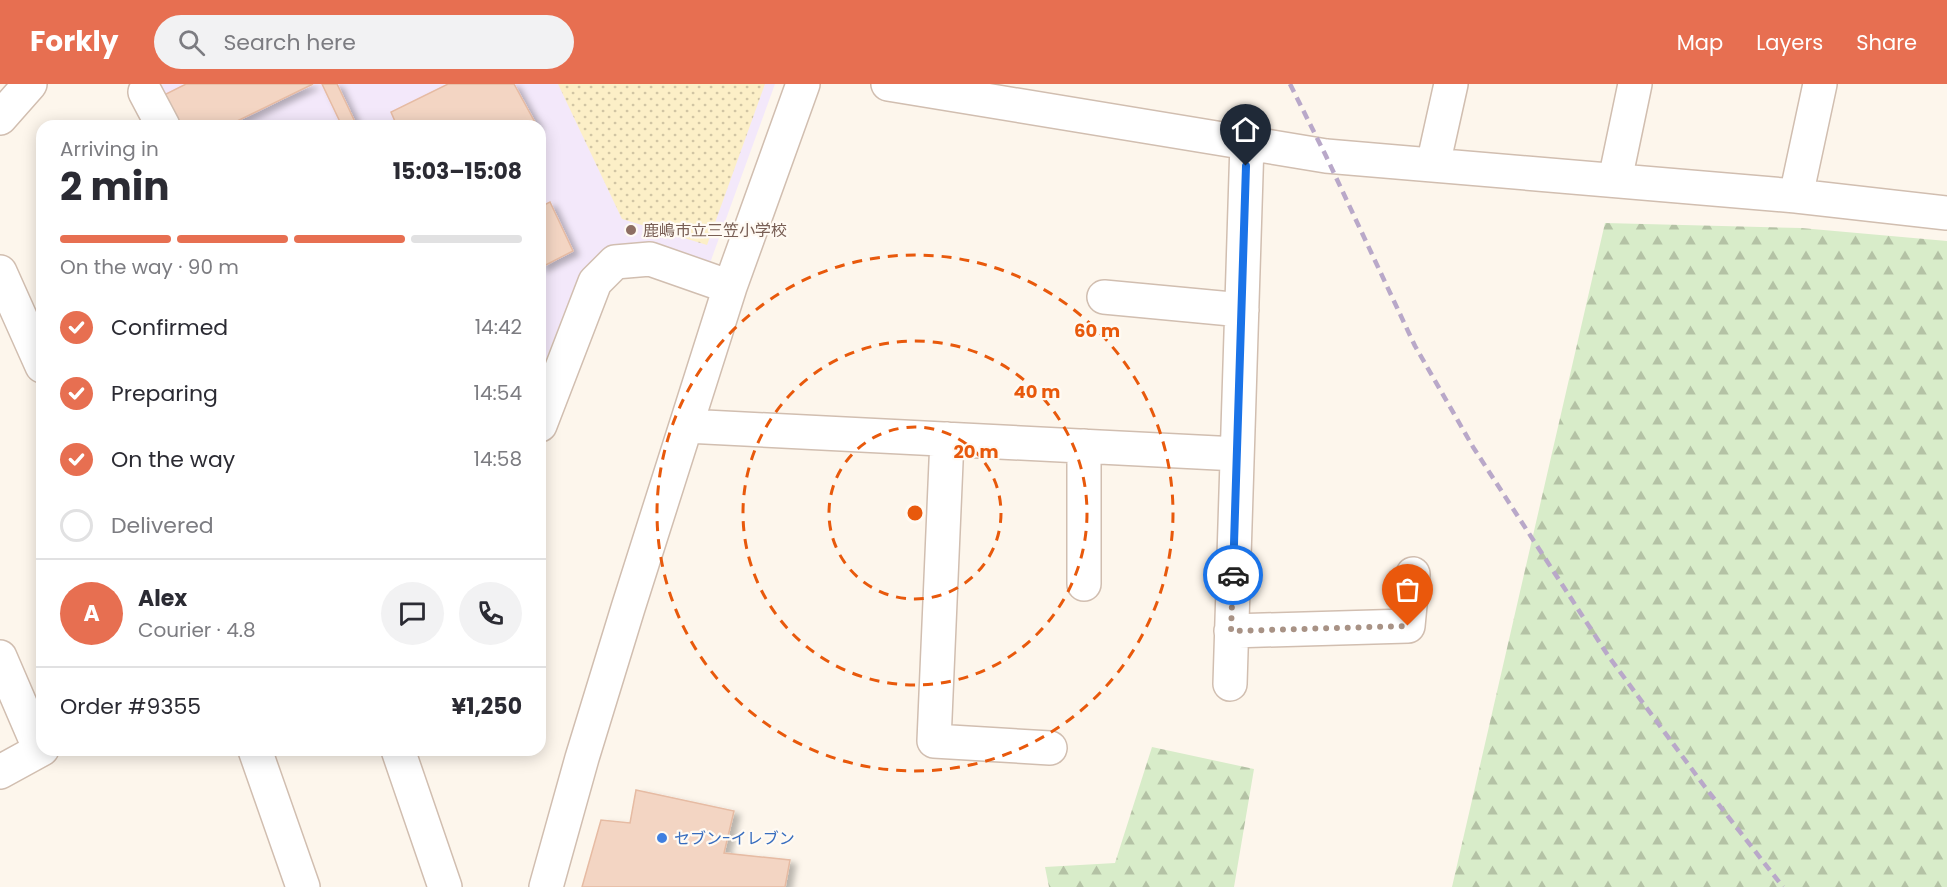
<!DOCTYPE html>
<html lang="en">
<head>
<meta charset="utf-8">
<style>
	body { margin:0; font-family:Poppins,"Noto Sans JP",sans-serif; background:#f2f2f3; color:#2b2b33; height:100vh; display:flex; flex-direction:column; font-size:22px; white-space:nowrap }
	* { box-sizing:border-box; margin:0 }
	p { font-size:20px; color:#7c7c81 }
	.icon { flex:none; width:33px; height:33px; fill:none; stroke:currentColor; stroke-width:2; stroke-linecap:round; stroke-linejoin:round }
	.map { position:relative; flex:1; overflow:hidden }
	.side { position:absolute; left:36px; top:36px; width:510px; height:636px; display:flex; flex-direction:column; background:#fff; border-radius:18px; box-shadow:0 3px 15px #0003 }
	.side>* { flex:none }
	.pin { position:absolute; display:grid; place-items:center; width:51px; height:51px; color:#fff; margin:-62px -26px; border-radius:50% 50% 50% 0; rotate:-45deg; box-shadow:0 0 6px #0007 }
	.pin .icon { rotate:45deg }
	.courier { position:absolute; display:grid; place-items:center; width:60px; height:60px; margin:-30px; border:4px solid #1a73e8; border-radius:50%; background:#fff; color:#222; box-shadow:0 2px 8px #0007 }
	.overview em { font-style:normal; font-weight:700 }
	.overview div { display:flex; flex-direction:column-reverse }
	.overview { display:flex; align-items:center; justify-content:space-between; height:102px; padding:0 24px }
	h1 { font-size:39px; font-weight:700; line-height:45px }
	.bar { display:grid; grid-template-columns:repeat(4,1fr); gap:9px 6px; align-content:center; height:72px; padding:0 24px }
	.bar i { height:8px; border-radius:4px; background:#e1e1e2 }
	.bar .selected { background:#e76f51 }
	.bar p { grid-column:span 4 }
	.line { display:flex; align-items:center; gap:15px; padding:0 24px; border-top:2px solid #e1e1e2 }
	.line div { flex:1 }
	.round { display:grid; place-items:center; flex:none; width:63px; height:63px; border-radius:32px; background:#f2f2f3 }
	ol { padding:0 24px; list-style:none }
	li { display:flex; align-items:center; gap:18px; height:66px }
	li p { margin-inline-start:auto }
	li .icon { padding:6px; border-radius:50%; background:#e76f51; color:#fff; stroke-width:4 }
	li:last-child { color:#7c7c81 }
	li i { width:33px; height:33px; border:3px solid #e1e1e2; border-radius:50% }
	header { display:flex; align-items:center; gap:36px; box-sizing:border-box; height:84px; padding:0 30px; background:#e76f51; color:#fff }
	header strong { font-size:28px }
	nav { display:flex; gap:33px; margin-inline-start:auto; font-size:21px }
	.search { width:420px; height:54px; background:#f2f2f3; display:flex; align-items:center; gap:15px; box-sizing:border-box; padding:0 21px; border-radius:33px; color:#7c7c81; font-size:22px }
	.map>svg:first-child { display:block }
	.education { fill:#f3e8fa }
	.forest { fill:url(#forest-firs) }
	.sand { fill:url(#sand-dots) }
	.building { fill:#f3d5c3; stroke:#e6bba3; stroke-width:1.5; filter:url(#shadow) }
	.lines { fill:none; stroke-linecap:round; stroke-linejoin:round }
	.minor-casing { stroke:#d1beb0; stroke-width:36 }
	.minor { stroke:#fff; stroke-width:33 }
	.rail { stroke:#b9a8c9; stroke-width:4.5; stroke-dasharray:9 6; stroke-linecap:butt }
	.done { stroke:#a89285; stroke-width:6; stroke-dasharray:0 10.8 }
	.route { stroke:#1a73e8; stroke-width:8 }
	.ring { fill:none; stroke:#e8590c; stroke-width:3; stroke-dasharray:10 8 }
	.education-dot { fill:#8d6e63; stroke:#fffaf3; stroke-width:2 }
	.shop-dot { fill:#3f7fe0; stroke:#fffaf3; stroke-width:2 }
	.labels { text-anchor:middle; stroke-width:4.5; stroke-linejoin:round; paint-order:stroke }
	.education-label { font-size:16px; fill:#785e54; stroke:#fffaf3; text-anchor:start }
	.shop-label { font-size:16px; fill:#366cbe; stroke:#fffaf3; text-anchor:start }
	.centre { fill:#e8590c; stroke:#fffaf3; stroke-width:3 }
	.ring-label { font-size:18px; text-anchor:middle; font-weight:bold; fill:#e8590c; stroke:#fffaf3; stroke-width:4.5; stroke-linejoin:round; paint-order:stroke }
</style>
</head>
<body>
<header>
<strong>Forkly</strong>
<div class="search"><svg class="icon" aria-label="search" viewBox="0 0 24 24"><circle cx="10" cy="10" r="6"/><path d="M15 15l6 6"/></svg>Search here</div>
<nav><a>Map</a><a>Layers</a><a>Share</a></nav>
</header>
<div class="map">
<svg width="1947" height="803" viewBox="0 0 1947 803">
	<defs>
		<pattern id="forest-firs" width="22" height="20" patternUnits="userSpaceOnUse" patternTransform="scale(1.5)"><rect width="22" height="20" fill="#d8ecc9"/><path d="M5 1l3.5 6h-7zM16 11l3.5 6h-7z" fill="#b4c2a5"/></pattern>
		<pattern id="sand-dots" width="8" height="8" patternUnits="userSpaceOnUse" patternTransform="scale(1.5)"><rect width="8" height="8" fill="#fcefc7"/><path d="M2 2h.1M6 6h.1" fill="none" stroke="#d1c5a4" stroke-width="1.8" stroke-linecap="round"/></pattern>
		<filter id="shadow"><feDropShadow dx="6" dy="4" stdDeviation="3" flood-color="#0004"/></filter>
	</defs>
	<rect width="100%" height="100%" fill="#fdf6ec"/>
	<path class="education" d="M164 0H775L710 179 649 161 607 163 577 197 540 290V42H178L159 1Z"/>
	<path class="forest" d="M1605 139 1801 144 1947 157V803H1452Z
		M1152 663 1254 685 1234 803H1049L1045 783 1115 779Z"/>
	<path class="sand" d="M558 0H765L707 161 622 135Z"/>
	<path class="building" d="M186 0H313L227 42H178L162 12Z
		M322 0H337L357 42H342Z
		M448 0H514L537 42H397L391 28Z
		M550 118 573 167 540 184V123Z
		M636 706 734 727 724 769 790 776 785 803H582L601 736 630 739Z"/>
	<g class="lines">
		<defs>
			<path id="minor" d="M888 0 1326 72 1796 112 1947 129
				M145 8 163 42
				M0 34 30 0
				M1433 81 1451 0
				M1615 96 1635 0
				M1796 112 1820 0
				M0 188 42 282
				M1104 213 1242 226
				M540 341 595 198 615 178 650 175 730 203
				M686 342 1237 370
				M947 355 934 657 1050 664
				M1084 362V500
				M1231 547 1408 542 1413 490
				M0 573 40 666
				M1230 600 1247 59
				M255 666 303 803
				M398 666 445 803
				M0 688 42 665
				M546 803 582 674 628 524 730 203 803 0"/>
		</defs>
		<use href="#minor" class="minor-casing"/>
		<use href="#minor" class="minor"/>
		<path class="rail" d="M1290 0 1326 72 1415 262 1473 363 1609 573 1705 703 1783 803"/>
	</g>
	<g class="lines">
		<path class="done" d="M1233 491 1231 547 1408 542"/>
		<path class="route" d="M1233 491 1246 82"/>
	</g>
	<g class="ring">
		<circle cx="915" cy="429" r="86"/>
		<circle cx="915" cy="429" r="172"/>
		<circle cx="915" cy="429" r="258"/>
	</g>
	<circle class="education-dot" cx="631" cy="146" r="6"/>
	<circle class="shop-dot" cx="662" cy="754" r="6"/>
	<g class="labels">
		<g class="education-label">
			<text x="643" y="152">鹿嶋市立三笠小学校</text>
		</g>
		<g class="shop-label">
			<text x="674" y="760">セブン-イレブン</text>
		</g>
	</g>
	<circle cx="915" cy="429" r="9" class="centre"/>
	<g class="ring-label">
		<text x="1097" y="253">60 m</text>
		<text x="1037" y="314">40 m</text>
		<text x="976" y="374">20 m</text>
	</g>
</svg>
<div class="pin" style="left:1408px;top:542px;background:#ea580c"><svg class="icon" aria-label="bag" viewBox="0 0 24 24"><path d="M5 8h14l-1 12H6zM9 8a3 3 0 0 1 6 0"/></svg></div>
<div class="pin" style="left:1246px;top:82px;background:#1f2937"><svg class="icon" aria-label="home" viewBox="0 0 24 24"><path d="M3 11l9-7 9 7M6 9v11h12V9"/></svg></div>
<div class="courier" style="left:1233px;top:491px"><svg class="icon" aria-label="car" viewBox="0 0 24 24"><path d="M5 17H2v-5l4-1 3-4h7l3 4 3 1v5h-3M9 17h6M6 11h13"/><circle cx="7" cy="17" r="2"/><circle cx="17" cy="17" r="2"/></svg></div>
<section class="side">
<div class="overview"><div><h1>2 min</h1><p>Arriving in</p></div><em>15:03–15:08</em></div>
<div class="bar"><i class="selected"></i><i class="selected"></i><i class="selected"></i><i></i><p>On the way · 90 m</p></div>
<ol>
<li><svg class="icon" aria-label="check" viewBox="0 0 24 24"><path d="M5 12l5 5 9-10"/></svg>Confirmed<p>14:42</p></li>
<li><svg class="icon" aria-label="check" viewBox="0 0 24 24"><path d="M5 12l5 5 9-10"/></svg>Preparing<p>14:54</p></li>
<li><svg class="icon" aria-label="check" viewBox="0 0 24 24"><path d="M5 12l5 5 9-10"/></svg>On the way<p>14:58</p></li>
<li><i></i>Delivered</li>
</ol>
<div class="line" style="height:108px"><b class="round" style="background:#e76f51;color:#fff">A</b><div><b>Alex</b><p>Courier · 4.8</p></div><a class="round"><svg class="icon" aria-label="chat" viewBox="0 0 24 24"><path d="M4 5h16v11H9l-5 4z"/></svg></a><a class="round"><svg class="icon" aria-label="phone" viewBox="0 0 24 24"><path d="M5 4h4l2 5-3 2q2 4 5 5l2-3 5 2v4C11 20 4 13 5 4z"/></svg></a></div>
<div class="line" style="height:78px"><div>Order #9355</div><b>¥1,250</b></div>
</section>
</div>
</body>
</html>
